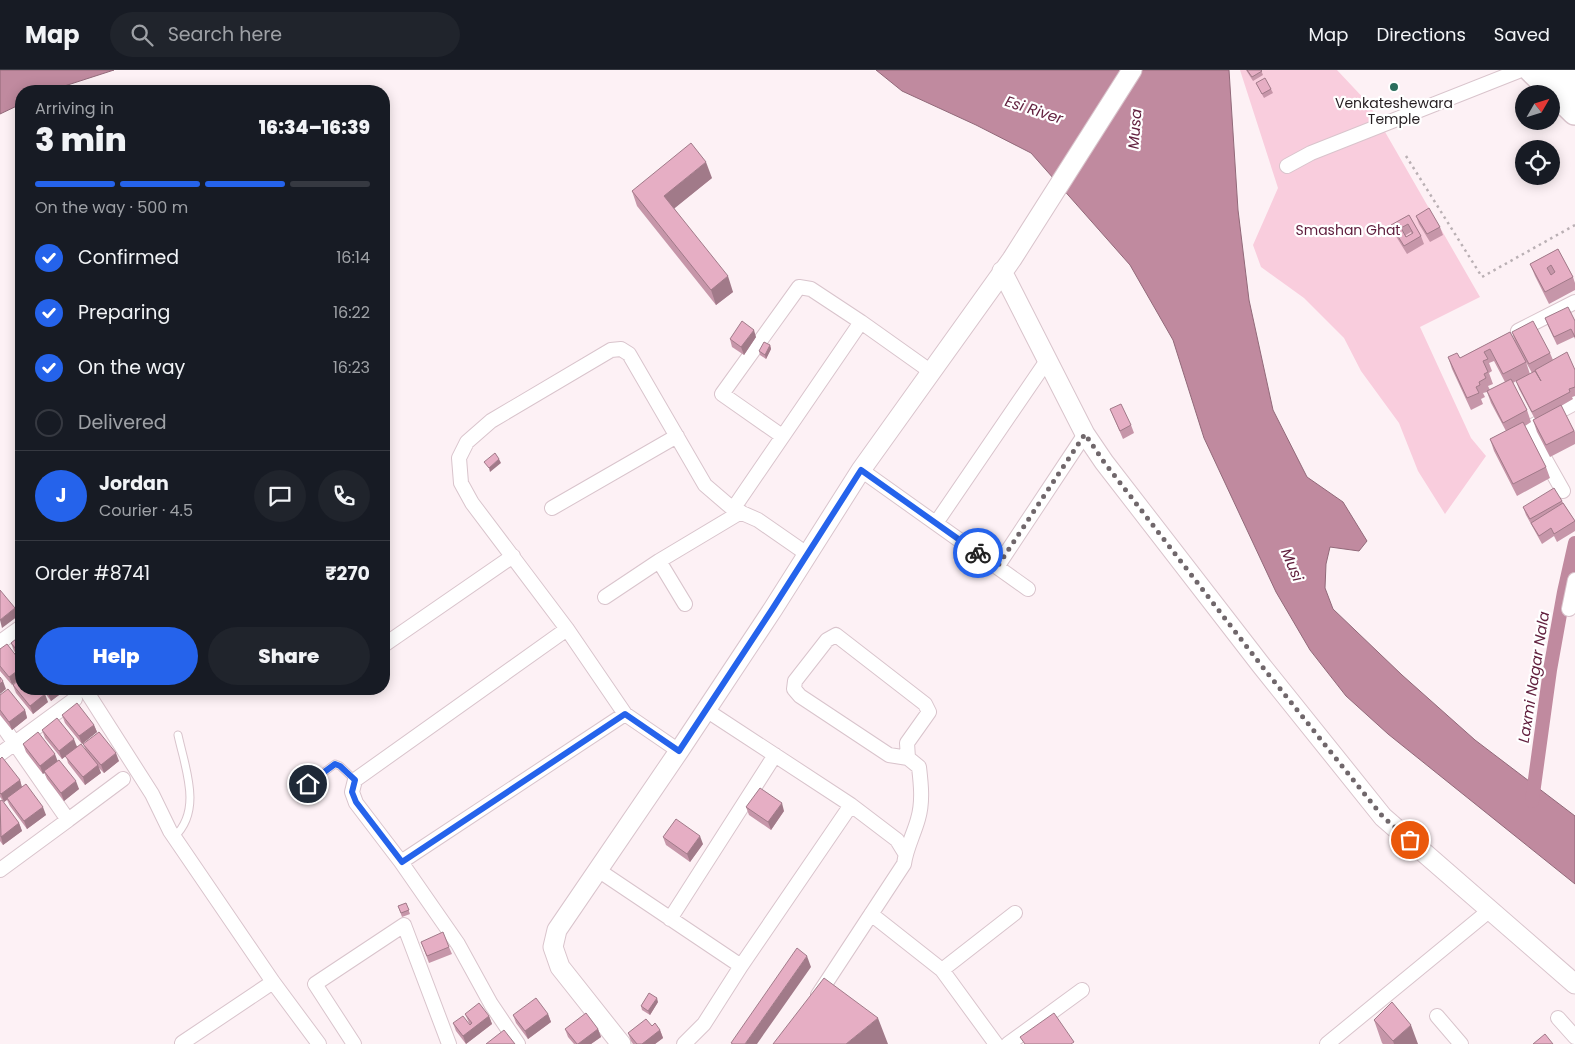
<!DOCTYPE html>
<html lang="en">
<head>
<meta charset="utf-8">
<style>
	body { margin:0; font-family:Poppins,sans-serif; background:#20242c; color:#f1f3f6; height:100vh; display:flex; flex-direction:column; font-size:19px; white-space:nowrap }
	* { box-sizing:border-box; margin:0 }
	p { font-size:16px; color:#9ea1a6 }
	.icon { flex:none; width:28px; height:28px; fill:none; stroke:currentColor; stroke-width:2; stroke-linecap:round; stroke-linejoin:round }
	.map { position:relative; flex:1; overflow:hidden }
	.details { position:absolute; left:15px; top:15px; width:375px; height:610px; display:flex; flex-direction:column; background:#171b24; border-radius:20px; box-shadow:0 2px 12px #0003 }
	.details>* { flex:none }
	.needle { width:32px; rotate:51deg }
	.tools { position:absolute; left:1515px; top:15px; display:grid; gap:10px }
	.tools a { display:grid; place-items:center; width:45px; height:45px; border-radius:50%; background:#171b24; box-shadow:0 2px 12px #0003; font-size:25px }
	.pin { position:absolute; display:grid; place-items:center; width:42px; height:42px; color:#fff; margin:-21px; border:2px solid #fff; border-radius:50%; box-shadow:0 1px 5px #0007 }
	.courier { position:absolute; display:grid; place-items:center; width:50px; height:50px; margin:-25px; border:4px solid #2563eb; border-radius:50%; background:#fff; color:#222; box-shadow:0 1px 6px #0007 }
	.headline em { font-style:normal; font-weight:800 }
	.headline div { display:flex; flex-direction:column-reverse }
	.headline { display:flex; align-items:center; justify-content:space-between; height:85px; padding:0 20px }
	h1 { font-size:32px; font-weight:800; line-height:38px }
	.bar { display:grid; grid-template-columns:repeat(4,1fr); gap:8px 5px; align-content:center; height:60px; padding:0 20px }
	.bar i { height:6px; border-radius:4px; background:#363941 }
	.bar .active { background:#2563eb }
	.bar p { grid-column:span 4 }
	.line { display:flex; align-items:center; gap:12px; padding:0 20px; border-top:1px solid #363941 }
	.line div { flex:1 }
	.round { display:grid; place-items:center; flex:none; width:52px; height:52px; border-radius:26px; background:#20242c }
	ol { padding:0 20px; list-style:none }
	li { display:flex; align-items:center; gap:15px; height:55px }
	li p { margin-inline-start:auto }
	li .icon { padding:5px; border-radius:50%; background:#2563eb; color:#fff; stroke-width:4 }
	li:last-child { color:#9ea1a6 }
	li i { width:28px; height:28px; border:2px solid #363941; border-radius:50% }
	.primary-button { display:flex; gap:10px; margin-top:auto; padding:10px 20px }
	.primary-button a { flex:1; height:58px; border-radius:30px; background:#2563eb; color:#fff; font-size:20px; font-weight:800; line-height:58px; text-align:center }
	.primary-button a+a { background:#20242c; color:#f1f3f6 }
	header { display:flex; align-items:center; gap:30px; box-sizing:border-box; height:70px; padding:0 25px; background:#171b24; border-bottom:1px solid #363941 }
	header strong { font-size:24px }
	nav { display:flex; gap:28px; margin-inline-start:auto; font-size:18px }
	.search { width:350px; height:45px; background:#20242c; display:flex; align-items:center; gap:12px; box-sizing:border-box; padding:0 18px; border-radius:28px; color:#9ea1a6; font-size:19px }
	.map>svg:first-child { display:block }
	.green { fill:#f9cddd }
	.water { fill:#c08a9f; stroke:#916979 }
	.lines { fill:none; stroke-linecap:round; stroke-linejoin:round }
	.canal { stroke:#c08a9f; stroke-width:14 }
	.lane-casing { stroke:#d9c4cc; stroke-width:9 }
	.street-casing { stroke:#d9c4cc; stroke-width:16 }
	.secondary-casing { stroke:#d9c4cc; stroke-width:21 }
	.highway-casing { stroke:#d9c4cc; stroke-width:28 }
	.path { stroke:#bab0b4; stroke-width:2.5; stroke-dasharray:2.5 4; stroke-linecap:butt }
	.lane { stroke:#fff; stroke-width:7 }
	.street { stroke:#fff; stroke-width:14 }
	.secondary { stroke:#fff; stroke-width:19 }
	.highway { stroke:#fff; stroke-width:25 }
	.wall { fill:#c696a9; fill-rule:evenodd }
	.shaded-wall { fill:#a17a89 }
	.building { fill:#e6aec4; stroke:#a17a89; fill-rule:evenodd }
	.done { stroke:#70676b; stroke-width:5; stroke-dasharray:0 9 }
	.route { stroke:#2563eb; stroke-width:6 }
	.poi-dot { fill:#2b6d5d; stroke:#fff; stroke-width:2 }
	.labels { text-anchor:middle; stroke-width:4.5; stroke-linejoin:round; paint-order:stroke }
	.poi-label { font-size:14px; fill:#241d20; stroke:#fff }
	.park-label { font-size:14px; fill:#5e1d3c; stroke:#fff }
	.water-label { font-size:15px; font-style:italic; fill:#632240; stroke:#fff }
</style>
</head>
<body>
<header>
<strong>Map</strong>
<div class="search"><svg class="icon" aria-label="search" viewBox="0 0 24 24"><circle cx="10" cy="10" r="6"/><path d="M15 15l6 6"/></svg>Search here</div>
<nav><a>Map</a><a>Directions</a><a>Saved</a></nav>
</header>
<div class="map">
<svg width="1575" height="974" viewBox="0 0 1575 974">
	<rect width="100%" height="100%" fill="#fdf1f5"/>
	<path class="green" d="M1240 0H1337L1369 34 1480 227 1420 257 1471 368 1486 386 1445 444 1418 401 1399 353 1361 301 1344 268 1304 228 1261 197 1253 175 1278 118Z"/>
	<path class="water" d="M0 0H114L49 21H21V34L0 44Z
		M876 0H1229L1238 140 1249 230 1273 340 1307 407 1343 432 1367 471 1359 481 1330 477 1326 494 1325 518 1333 539 1402 605 1475 670 1575 746V814L1388 664 1346 626 1310 580 1276 522 1204 368 1173 270 1130 195 1031 83 976 55 902 21Z"/>
	<g class="lines">
		<path class="canal" d="M1532 731 1550 600 1564 522 1575 473"/>
		<defs>
			<path id="lane" d="M295 724 335 694 340 696 355 710
				M174 767C203 740 185 698 178 665"/>
			<path id="street" d="M1287 96 1311 83 1521 0
				M1518 261 1575 232
				M1528 359 1563 421
				M782 366 722 324 799 217 811 219 861 252 930 301
				M1510 368 1575 333
				M861 400 1028 519
				M552 438 677 366
				M733 439 861 252
				M936 453 1048 289
				M659 491 685 534
				M997 497 1085 364
				M605 527 659 491 741 442
				M1569 539 1575 510
				M0 572 21 557
				M384 575 513 486
				M85 619 152 724 170 761 273 912 319 974
				M706 640 851 735 897 770 905 783
				M0 652 68 750 0 800
				M679 681 625 644 567 559 472 433 461 413 459 388 467 372 491 351 611 280 621 279 629 284 705 415 733 439 758 450 807 484
				M0 684 75 629
				M68 750 123 709
				M401 792 625 644
				M598 800 741 896
				M871 844 942 900 996 974
				M670 849 775 685
				M942 900 1015 843
				M818 925 904 794C906 778 914 764 918 749 923 732 921 714 919 697L908 688 907 673 929 642 925 634 836 565 827 570 795 611 794 619 800 626 889 685 908 688
				M1437 946 1461 974
				M1558 948 1575 967
				M182 973 273 912
				M354 974 315 914 404 855 449 974
				M518 974 491 934 458 874 401 792 356 733 352 722 355 710 567 559
				M684 974 704 954 741 896 851 735
				M1008 974 1082 920
				M1327 974 1490 840"/>
			<path id="secondary" d="M1002 201 1085 364 1104 392 1261 595 1383 747 1575 914
				M621 974 560 897 553 877 557 860 679 681 773 539 861 400 1012 189 1132 0"/>
			<path id="highway" d="M1532 0 1575 42
				M1559 0 1575 16"/>
		</defs>
		<use href="#lane" class="lane-casing"/>
		<use href="#street" class="street-casing"/>
		<use href="#secondary" class="secondary-casing"/>
		<use href="#highway" class="highway-casing"/>
		<path class="path" d="M1406 86 1482 207 1575 155"/>
		<use href="#lane" class="lane"/>
		<use href="#street" class="street"/>
		<use href="#secondary" class="secondary"/>
		<use href="#highway" class="highway"/>
	</g>
	<path class="wall" d="M1246 0H1261L1263 5 1253 11Z
		M1256 13 1271 19 1273 23 1264 28Z
		M712 108 674 138 733 222 716 235 637 136 632 121Z
		M1409 145 1421 166 1424 174 1407 184 1394 163 1391 155ZM1411 162 1412 164 1406 167V165Z
		M1416 146 1440 157 1443 165 1430 172 1419 154Z
		M1558 179 1573 207 1575 213V220L1549 234 1535 206 1530 194Z
		M1545 248 1575 251V269L1574 267 1557 275 1548 256Z
		M1510 262 1526 292 1530 304 1532 303 1516 274 1512 262 1550 283 1553 290 1575 300V326L1572 327 1573 329 1561 336 1575 362V374L1550 387 1537 362 1533 350 1535 349 1519 319 1516 311 1513 313 1527 340 1531 352 1525 356 1546 397 1550 408 1517 426 1494 381 1490 369 1506 361 1491 333 1487 322 1483 323 1485 327 1481 329 1483 334 1471 340 1452 299 1448 287 1460 288ZM1494 291 1505 312 1490 320 1488 316 1493 314 1489 303 1492 301 1489 293Z
		M756 267 744 285 732 277 730 269Z
		M770 275 771 279 766 289 760 285 759 281Z
		M1110 339 1131 355 1134 363 1123 369Z
		M1562 431 1575 451V461L1557 472 1554 466 1542 474 1526 445 1523 437Z
		M21 565V590L14 581 11 573Z
		M0 579 12 615 0 601Z
		M13 615 48 632 33 644 16 623Z
		M42 619H67L51 631Z
		M0 625 25 640 27 648 12 660 0 645Z
		M62 645 94 655 97 662 82 674 65 653Z
		M42 660 86 680 83 674 119 691 104 703 98 697 101 703 85 715 68 693 66 686 62 689 45 668Z
		M23 674 58 691 79 719 64 731 47 709 44 702 43 704 26 682Z
		M0 689 20 710 22 717 46 745 27 759 10 736 7 730 4 732 0 727Z
		M0 730 19 753 22 761 3 775 0 771Z
		M746 737 784 741 771 760 749 745Z
		M663 767 703 774 690 792 666 775Z
		M406 833 410 844 402 847 398 836Z
		M421 872 449 877 452 884 429 893Z
		M658 932 650 945 642 940 641 936Z
		M465 944 489 946 492 954 466 974 456 961 453 953 470 955Z
		M548 944 551 952 528 969 516 953 513 945Z
		M1374 950 1418 974H1383L1382 973Z
		M652 956 660 960 663 968 655 974H633L631 971 628 963Z
		M565 959H598L601 967 591 974H574L568 967Z"/>
	<path class="shaded-wall" d="M706 92 712 108 670 142 664 126Z
		M728 206 733 222 716 235 711 220Z
		M754 260 756 267 744 285 741 277Z
		M770 275 771 279 766 289 765 285Z
		M499 389 501 393 490 402 489 398Z
		M15 538 18 546 2 558 0 550Z
		M21 598V608L12 615 9 607Z
		M3 611 6 619 0 624V614Z
		M54 619H67L51 631 48 623Z
		M45 624 48 632 33 644 30 636Z
		M25 640 27 648 12 660 9 652Z
		M94 655 97 662 82 674 79 666Z
		M74 669 77 677 62 689 59 681Z
		M116 683 119 691 104 703 101 695Z
		M55 684 58 692 43 704 40 696Z
		M98 695 101 703 85 715 83 707Z
		M20 710 22 718 4 732 1 724Z
		M76 711 79 719 64 731 61 723Z
		M782 733 784 741 771 760 768 752Z
		M43 737 46 745 27 759 24 751Z
		M19 753 22 761 3 775 1 767Z
		M700 766 703 774 690 792 687 784Z
		M807 886 811 897 757 974H745Z
		M657 928 658 932 650 945 648 941Z
		M548 944 551 952 528 969 525 961Z
		M489 946 492 954 466 974 463 966Z
		M878 948 888 974H846Z
		M1411 955 1418 974H1394L1393 971Z
		M598 959 601 967 591 974H578Z
		M660 960 663 968 655 974H642Z"/>
	<path class="building" d="M1247 0H1261L1262 1 1252 7Z
		M1265 8 1271 19 1262 24 1256 13Z
		M691 73 706 92 664 126 728 206 711 220 632 121Z
		M1429 138 1440 157 1427 164 1416 146Z
		M1409 145 1421 166 1404 176 1391 155ZM1408 154 1413 163 1406 167 1401 158Z
		M1558 179 1573 207 1545 222 1530 194ZM1551 195 1555 202 1551 205 1547 198Z
		M1568 237 1575 251V267L1571 259 1554 267 1545 248Z
		M742 251 754 260 741 277 730 269Z
		M1533 251 1550 283 1529 294 1512 262Z
		M1510 262 1526 292 1503 304 1490 279 1484 282 1488 289 1483 291 1488 302 1484 304 1486 308 1479 312 1480 315 1476 317 1479 323 1467 328 1448 287 1457 283 1460 288Z
		M764 272 770 275 765 285 759 281Z
		M1567 282 1575 300V317L1569 319 1570 322 1532 342 1516 311 1535 301 1541 311 1535 300Z
		M1511 309 1527 340 1503 353 1487 321Z
		M1121 334 1131 355 1120 361 1110 339Z
		M1561 335 1574 361 1546 375 1533 350Z
		M1523 352 1546 397 1513 414 1490 369Z
		M495 383 499 389 489 398 484 392Z
		M1554 418 1562 431 1530 449 1523 437Z
		M1563 433 1575 451 1554 464 1551 458 1539 466 1531 453Z
		M0 520 15 538 0 550Z
		M21 565V585L11 573Z
		M7 574 21 592V598L9 607 0 596V579Z
		M0 607 3 611 0 614Z
		M21 608V619H41L45 624 30 636 13 615Z
		M8 619 25 640 9 652 0 640V625Z
		M45 619H54L48 623Z
		M77 633 94 655 79 666 62 645Z
		M57 648 74 669 59 681 42 660Z
		M38 662 55 684 40 696 23 674Z
		M99 662 116 683 101 695 83 674Z
		M81 674 98 695 83 707 65 686Z
		M2 687 20 710 1 724 0 723V689Z
		M59 690 76 711 61 723 44 701Z
		M26 714 43 737 24 751 7 728Z
		M760 718 782 733 768 752 746 737Z
		M2 730 19 753 1 767 0 731Z
		M676 749 700 766 687 784 663 767Z
		M406 833 409 840 401 843 398 836Z
		M443 862 449 877 427 886 421 872Z
		M797 878 807 886 745 974H733L731 973Z
		M824 908 878 948 846 974H773Z
		M649 923 657 928 648 941 641 936Z
		M536 928 548 944 525 961 513 945Z
		M1392 932 1411 955 1393 971 1374 950Z
		M479 933 489 946 463 966 453 953 463 946 470 955 472 953 465 944Z
		M586 943 598 959 578 974H577L565 959Z
		M1054 943 1074 972 1071 974H1025L1020 967Z
		M646 949 652 956 655 953 660 960 642 974H637L628 963Z
		M504 960 515 974H486Z
		M1545 964 1553 974H1533Z"/>
	<g class="lines">
		<path class="done" d="M978 483 997 497 1085 364 1104 392 1261 595 1383 747 1410 770"/>
		<path class="route" d="M308 714 335 694 340 696 355 710 352 722 356 732 402 792 625 644 679 681 773 538 861 400 978 483"/>
	</g>
	<circle class="poi-dot" cx="1394" cy="17" r="5"/>
	<g class="labels">
		<g class="poi-label">
			<text x="1394" y="38">Venkateshewara<tspan x="1394" dy="16">Temple</tspan></text>
		</g>
		<g class="park-label">
			<text x="1348" y="165">Smashan Ghat</text>
		</g>
		<g class="water-label">
			<text transform="translate(1034 40) rotate(18)" y="5">Esi River</text>
			<text transform="translate(1135 59) rotate(-86)" y="5">Musa</text>
			<text transform="translate(1292 495) rotate(67)" y="5">Musi</text>
			<text transform="translate(1534 607) rotate(-81)" y="5">Laxmi Nagar Nala</text>
		</g>
	</g>
</svg>
<div class="tools">
<a><svg class="needle" viewBox="-14 -14 28 28"><path d="M0-13l5 13h-10z" fill="#e53935"/><path d="M0 13l5-13h-10z" fill="#9ea1a6"/></svg></a>
<a><svg class="icon" aria-label="locate" viewBox="0 0 24 24"><circle cx="12" cy="12" r="6"/><path d="M12 2v4M12 18v4M2 12h4M18 12h4"/></svg></a>
</div>
<div class="pin" style="left:1410px;top:770px;background:#ea580c"><svg class="icon" aria-label="bag" viewBox="0 0 24 24"><path d="M5 8h14l-1 12H6zM9 8a3 3 0 0 1 6 0"/></svg></div>
<div class="pin" style="left:308px;top:714px;background:#1f2937"><svg class="icon" aria-label="home" viewBox="0 0 24 24"><path d="M3 11l9-7 9 7M6 9v11h12V9"/></svg></div>
<div class="courier" style="left:978px;top:483px"><svg class="icon" aria-label="bike" viewBox="0 0 24 24"><circle cx="6" cy="16" r="4"/><circle cx="18" cy="16" r="4"/><path d="M6 16l4-8h5l3 8M10 8l3 8H6M13 5h3"/></svg></div>
<section class="details">
<div class="headline"><div><h1>3 min</h1><p>Arriving in</p></div><em>16:34–16:39</em></div>
<div class="bar"><i class="active"></i><i class="active"></i><i class="active"></i><i></i><p>On the way · 500 m</p></div>
<ol>
<li><svg class="icon" aria-label="check" viewBox="0 0 24 24"><path d="M5 12l5 5 9-10"/></svg>Confirmed<p>16:14</p></li>
<li><svg class="icon" aria-label="check" viewBox="0 0 24 24"><path d="M5 12l5 5 9-10"/></svg>Preparing<p>16:22</p></li>
<li><svg class="icon" aria-label="check" viewBox="0 0 24 24"><path d="M5 12l5 5 9-10"/></svg>On the way<p>16:23</p></li>
<li><i></i>Delivered</li>
</ol>
<div class="line" style="height:90px"><b class="round" style="background:#2563eb;color:#fff">J</b><div><b>Jordan</b><p>Courier · 4.5</p></div><a class="round"><svg class="icon" aria-label="chat" viewBox="0 0 24 24"><path d="M4 5h16v11H9l-5 4z"/></svg></a><a class="round"><svg class="icon" aria-label="phone" viewBox="0 0 24 24"><path d="M5 4h4l2 5-3 2q2 4 5 5l2-3 5 2v4C11 20 4 13 5 4z"/></svg></a></div>
<div class="line" style="height:65px"><div>Order #8741</div><b>₹270</b></div>
<div class="primary-button"><a>Help</a><a>Share</a></div>
</section>
</div>
</body>
</html>
